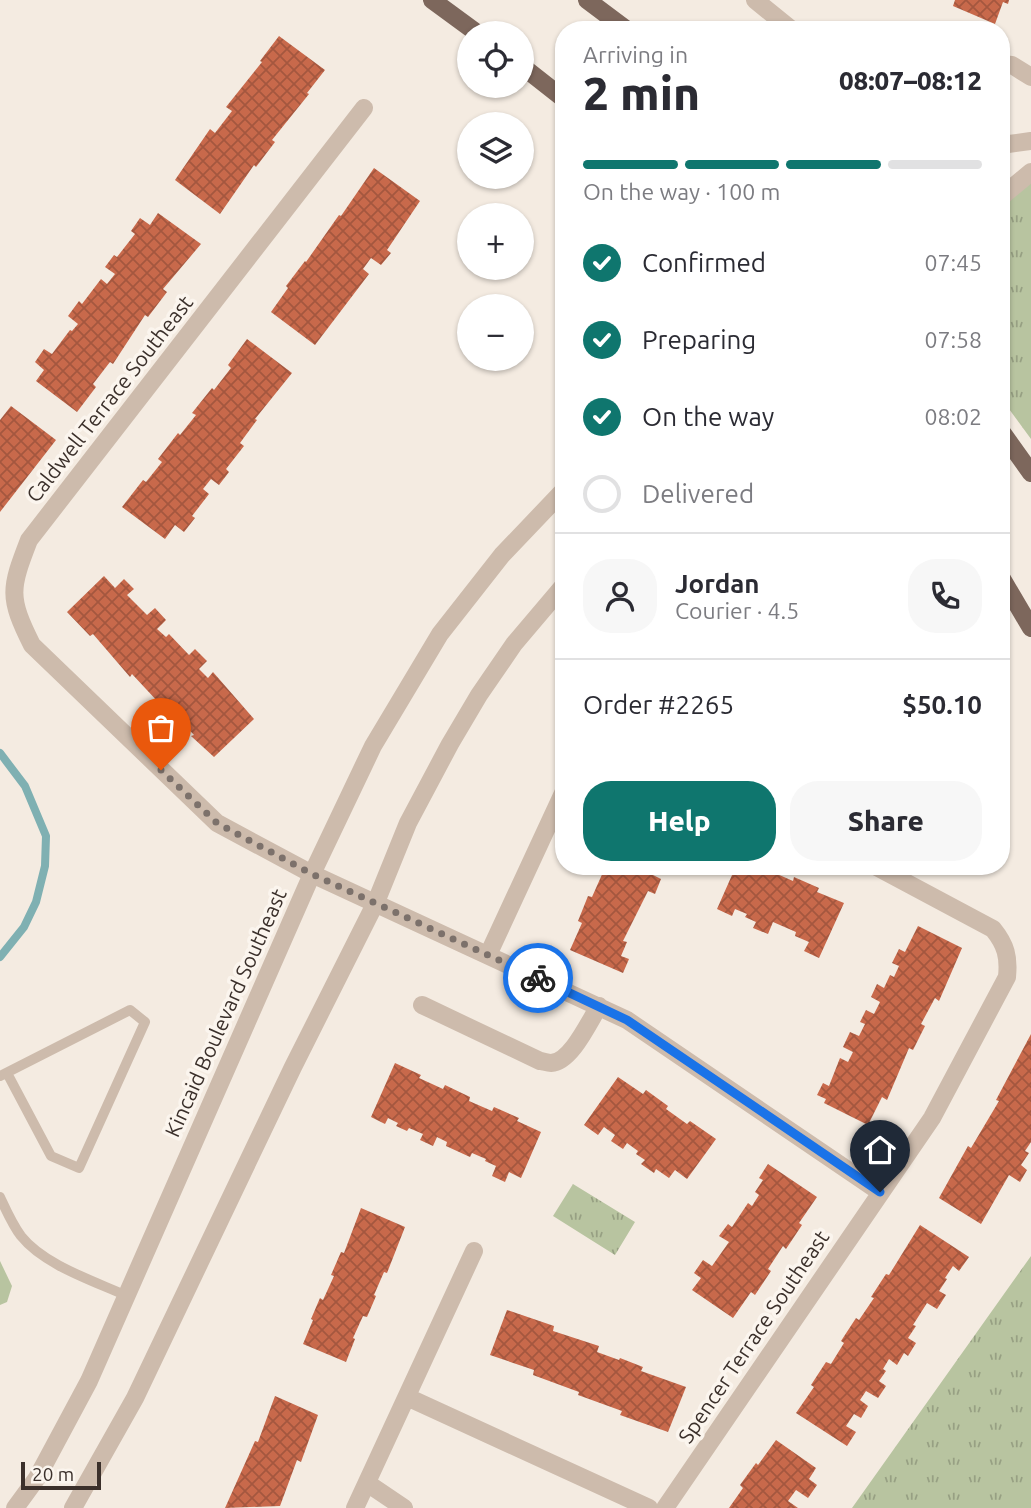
<!DOCTYPE html>
<html lang="en">
<head>
<meta charset="utf-8">
<style>
	body { margin:0; font-family:Ubuntu,sans-serif; background:#f7f7f7; color:#2b2b33; height:100vh; display:flex; flex-direction:column; font-size:26px; white-space:nowrap }
	* { box-sizing:border-box; margin:0 }
	p { font-size:23px; color:#7c7c81 }
	.icon { flex:none; width:38px; height:38px; fill:none; stroke:currentColor; stroke-width:2; stroke-linecap:round; stroke-linejoin:round }
	.map { position:relative; flex:1; overflow:hidden }
	.panel { position:absolute; left:555px; top:21px; width:455px; height:854px; display:flex; flex-direction:column; background:#fff; border-radius:28px; box-shadow:0 2px 5px #0004 }
	.panel>* { flex:none }
	.tools { position:absolute; left:457px; top:21px; display:grid; gap:14px }
	.tools a { display:grid; place-items:center; width:77px; height:77px; border-radius:50%; background:#fff; box-shadow:0 2px 5px #0004; font-size:35px }
	.scale { position:absolute; left:21px; bottom:18px; width:80px; box-sizing:border-box; padding-left:7px; border:4px solid #3b302b; border-top:0; font-size:19px; line-height:24px; white-space:nowrap; color:#3b302b; -webkit-text-stroke:5px #fbf5ee; paint-order:stroke }
	.pin { position:absolute; display:grid; place-items:center; width:60px; height:60px; color:#fff; margin:-72px -30px; border-radius:50% 50% 50% 0; rotate:-45deg; box-shadow:0 0 7px #0007 }
	.pin .icon { rotate:45deg }
	.courier { position:absolute; display:grid; place-items:center; width:70px; height:70px; margin:-35px; border:5px solid #1a73e8; border-radius:50%; background:#fff; color:#222; box-shadow:0 2px 9px #0007 }
	.overview em { font-style:normal; font-weight:800 }
	.overview div { display:flex; flex-direction:column-reverse }
	.overview { display:flex; align-items:center; justify-content:space-between; height:119px; padding:0 28px }
	h1 { font-size:46px; font-weight:800; line-height:52px }
	.bar { display:grid; grid-template-columns:repeat(4,1fr); gap:10px 7px; align-content:center; height:84px; padding:0 28px }
	.bar i { height:9px; border-radius:5px; background:#e1e1e2 }
	.bar .selected { background:#0f766e }
	.bar p { grid-column:span 4 }
	.line { display:flex; align-items:center; gap:18px; padding:0 28px; border-top:2px solid #e1e1e2 }
	.line div { flex:1 }
	.round { display:grid; place-items:center; flex:none; width:74px; height:74px; border-radius:28px; background:#f7f7f7 }
	ol { padding:0 28px; list-style:none }
	li { display:flex; align-items:center; gap:21px; height:77px }
	li p { margin-inline-start:auto }
	li .icon { padding:7px; border-radius:50%; background:#0f766e; color:#fff; stroke-width:4 }
	li:last-child { color:#7c7c81 }
	li i { width:38px; height:38px; border:4px solid #e1e1e2; border-radius:50% }
	.action { display:flex; gap:14px; margin-top:auto; padding:14px 28px }
	.action a { flex:1; height:80px; border-radius:28px; background:#0f766e; color:#fff; font-size:28px; font-weight:800; line-height:80px; text-align:center }
	.action a+a { background:#f7f7f7; color:#2b2b33 }
	.map>svg:first-child { display:block }
	.park { fill:url(#park-tufts) }
	.pitch { fill:#b8c4a0 }
	.lines { fill:none; stroke-linecap:round; stroke-linejoin:round }
	.stream { stroke:#7fb0b2; stroke-width:8 }
	.building { fill:url(#building-cross-hatch) }
	.service { stroke:#cdbbac; stroke-width:10 }
	.minor { stroke:#cdbbac; stroke-width:18 }
	.tertiary { stroke:#cdbbac; stroke-width:18 }
	.primary { stroke:#7d675c; stroke-width:18 }
	.done { stroke:#7c716b; stroke-width:7; stroke-dasharray:0 12.6 }
	.route { stroke:#1a73e8; stroke-width:9 }
	.labels { text-anchor:middle; stroke-width:7; stroke-linejoin:round; paint-order:stroke }
	.street-label { font-size:21px; fill:#3b302b; stroke:#fbf5ee }
</style>
</head>
<body>
<div class="map">
<svg width="1031" height="1508" viewBox="0 0 1031 1508">
	<defs>
		<pattern id="park-tufts" width="24" height="20" patternUnits="userSpaceOnUse" patternTransform="scale(1.75)"><rect width="24" height="20" fill="#b8c4a0"/><path d="M3 7l-1-3M5 7V3M7 7l1-3M15 17l-1-3M17 17v-4M19 17l1-3" fill="none" stroke="#97a083"/></pattern>
		<pattern id="building-cross-hatch" width="8" height="8" patternUnits="userSpaceOnUse" patternTransform="scale(1.75)"><rect width="8" height="8" fill="#c8694b"/><path d="M0 0l8 8M0 8l8-8" fill="none" stroke="#a4573f"/></pattern>
	</defs>
	<rect width="100%" height="100%" fill="#f4ebe1"/>
	<path class="park" d="M1031 172V439L1001 398V197Z
		M573 1184 635 1222 615 1255 553 1216Z
		M1031 1256V1508H852Z"/>
	<path class="pitch" d="M0 1261 12 1286 7 1302 0 1305Z"/>
	<g class="lines">
		<path class="stream" d="M0 753 25 786 46 836 45 866 36 902 24 927 0 957"/>
	</g>
	<path class="building" d="M955 0H1009L1008 4 1003 2 995 24 953 6Z
		M279 36 325 70 307 93 309 94 272 140 275 142 256 167 254 165 220 214 175 180 210 129 215 133 232 111 226 107 262 62 260 61Z
		M374 168 420 201 387 250 391 253 381 265 371 258 363 269 369 274 315 345 271 312 288 288 286 286 305 261 306 262 339 215 341 216Z
		M158 213 201 244 163 289 167 292 148 317 145 315 113 364 110 362 93 384 96 387 77 412 36 381 44 370 35 362 44 349 52 354 70 330 72 331 78 324 68 316 79 301 82 304 101 279 107 284 115 274 105 267 114 255 117 257 135 234 131 231 140 218 150 225Z
		M247 339 292 373 255 419 257 420 240 443 244 446 226 469 229 472 219 485 211 479 203 489 209 494 192 516 195 518 184 532 175 525 165 539 122 507 143 480 146 482 162 462 158 459 178 433 180 435 196 415 192 413 212 388 214 390 231 368 228 365Z
		M11 406 56 440 0 512V420Z
		M104 576 115 588 124 579 134 589 127 595 147 615 155 608 166 620 157 629 166 637 169 634 189 655 195 649 207 661 199 669 208 678 213 672 254 719 214 757 191 736 194 735 176 716 173 718 132 674 130 677 93 634 90 636 67 612Z
		M602 866H657L653 875 661 879 655 894 648 891 623 941 627 942 621 956 629 959 623 973 570 950 582 923 578 921 588 896 592 897 604 870 601 868Z
		M736 866H768V870L793 881 794 877 819 888 817 892 844 903 819 958 804 951 809 942 795 936 796 932 773 922 768 934 753 928 756 922 745 917 747 914 735 909 732 916 717 909Z
		M918 926 962 948 939 1001 935 998 921 1024 925 1026 913 1050 909 1048 887 1100 882 1097 868 1125 824 1103 826 1099 817 1095 823 1083 829 1086 840 1058 848 1062 853 1052 843 1047 850 1032 859 1036 865 1024 860 1022 866 1010 874 1014 880 1002 871 997 877 984 884 988 890 975 894 977 899 966 892 963 899 949 905 952Z
		M1031 1034V1142L1025 1151 1029 1153 1021 1165 1027 1170 1020 1182 1009 1175 981 1224 939 1198 968 1146 971 1148 999 1101 996 1100Z
		M395 1063 421 1075 419 1078 443 1089 445 1085 470 1097 469 1101 492 1111 494 1107 519 1118 517 1121 541 1132 521 1178 509 1172 505 1182 492 1176 496 1166 485 1161 486 1159 472 1153 470 1157 446 1146 447 1142 437 1137 433 1146 420 1140 423 1134 409 1128 407 1131 396 1126 398 1123 388 1118 385 1124 371 1117Z
		M618 1077 643 1094 646 1090 668 1106 666 1109 687 1124 690 1121 716 1139 687 1179 675 1170 669 1178 656 1169 654 1173 641 1164 645 1160 636 1154 638 1151 627 1143 623 1149 611 1141 615 1135 604 1127 598 1135 584 1125Z
		M768 1164 817 1197 799 1223 802 1225 786 1249 783 1246 768 1269 771 1271 755 1295 751 1292 733 1318 692 1290 701 1278 694 1273 703 1260 712 1266 729 1242 719 1236 728 1224 732 1227 748 1203 752 1206 759 1195 755 1192 763 1180 759 1178Z
		M361 1208 405 1227 387 1273 384 1272 374 1295 376 1296 367 1317 363 1316 353 1338 355 1339 346 1362 303 1344 313 1320 311 1319 320 1298 323 1300 334 1276 331 1275 341 1252 344 1253Z
		M920 1225 969 1257 959 1271 953 1266 945 1278 947 1279 939 1291 946 1295 937 1309 927 1303 913 1325 916 1326 908 1338 916 1343 908 1356 904 1353 897 1365 889 1359 883 1369 886 1371 879 1381 886 1386 878 1398 866 1391 860 1400 868 1406 861 1418 854 1414 846 1426 856 1432 847 1446 796 1413 814 1387 811 1385 826 1362 831 1364 844 1343 841 1341 856 1318 859 1320 874 1298 871 1297 886 1274 889 1275Z
		M507 1310 554 1326 553 1331 599 1346 597 1352 619 1360 620 1358 643 1367 641 1371 686 1387 668 1432 620 1415 622 1411 578 1395 579 1392 533 1375 534 1370 490 1355Z
		M275 1396 318 1415 301 1462 297 1460 280 1506 225 1508 255 1441 258 1442Z
		M776 1440 816 1468 809 1479 817 1485 808 1498 796 1490 788 1501 798 1508H729L743 1488 740 1485 756 1463 758 1465Z"/>
	<g class="lines">
		<path class="service" d="M0 1076 130 1010 145 1022 79 1168 51 1156 7 1073
			M0 1197C6 1210 12 1224 21 1236 44 1265 94 1281 127 1296"/>
		<path class="minor" d="M755 0 792 30
			M1001 64 1012 65 1031 77
			M364 108 29 540C10 589 8 597 32 645L217 823 312 874 627 1020 880 1192
			M1001 145 1031 141
			M1001 197 1031 172
			M488 955 564 791
			M422 1005 540 1061C543 1061 547 1063 551 1063 571 1062 589 1022 599 1006
			M407 1397 649 1508
			M367 1483 404 1508
			M355 1508 474 1251
			M665 1508 932 1118 1007 977C1009 957 1006 945 993 929L875 866"/>
		<path class="tertiary" d="M15 1508 37 1478 89 1381 312 874 373 746 440 634 502 555 564 490
			M73 1508 135 1398 293 1067 376 902 408 823 450 744 479 695 514 644 564 585"/>
		<path class="primary" d="M432 0 477 33
			M587 0 627 30
			M522 66 564 99
			M1001 431 1031 473
			M1001 577 1031 628"/>
	</g>
	<g class="lines">
		<path class="done" d="M161 770 217 823 312 874 538 978"/>
		<path class="route" d="M538 978 627 1020 880 1192"/>
	</g>
	<g class="labels">
		<g class="street-label">
			<text transform="translate(110 399) rotate(-52)" y="7">Caldwell Terrace Southeast</text>
			<text transform="translate(226 1013) rotate(-66)" y="7">Kincaid Boulevard Southeast</text>
			<text transform="translate(754 1337) rotate(-56)" y="7">Spencer Terrace Southeast</text>
		</g>
	</g>
</svg>
<div class="tools">
<a><svg class="icon" aria-label="locate" viewBox="0 0 24 24"><circle cx="12" cy="12" r="6"/><path d="M12 2v4M12 18v4M2 12h4M18 12h4"/></svg></a>
<a><svg class="icon" aria-label="layers" viewBox="0 0 24 24"><path d="M12 4l9 5-9 5-9-5zM3 14l9 5 9-5"/></svg></a>
<a>+</a>
<a>−</a>
</div>
<div class="scale">20 m</div>
<div class="pin" style="left:161px;top:770px;background:#ea580c"><svg class="icon" aria-label="bag" viewBox="0 0 24 24"><path d="M5 8h14l-1 12H6zM9 8a3 3 0 0 1 6 0"/></svg></div>
<div class="pin" style="left:880px;top:1192px;background:#1f2937"><svg class="icon" aria-label="home" viewBox="0 0 24 24"><path d="M3 11l9-7 9 7M6 9v11h12V9"/></svg></div>
<div class="courier" style="left:538px;top:978px"><svg class="icon" aria-label="bike" viewBox="0 0 24 24"><circle cx="6" cy="16" r="4"/><circle cx="18" cy="16" r="4"/><path d="M6 16l4-8h5l3 8M10 8l3 8H6M13 5h3"/></svg></div>
<section class="panel">
<div class="overview"><div><h1>2 min</h1><p>Arriving in</p></div><em>08:07–08:12</em></div>
<div class="bar"><i class="selected"></i><i class="selected"></i><i class="selected"></i><i></i><p>On the way · 100 m</p></div>
<ol>
<li><svg class="icon" aria-label="check" viewBox="0 0 24 24"><path d="M5 12l5 5 9-10"/></svg>Confirmed<p>07:45</p></li>
<li><svg class="icon" aria-label="check" viewBox="0 0 24 24"><path d="M5 12l5 5 9-10"/></svg>Preparing<p>07:58</p></li>
<li><svg class="icon" aria-label="check" viewBox="0 0 24 24"><path d="M5 12l5 5 9-10"/></svg>On the way<p>08:02</p></li>
<li><i></i>Delivered</li>
</ol>
<div class="line" style="height:126px"><a class="round"><svg class="icon" aria-label="person" viewBox="0 0 24 24"><circle cx="12" cy="8" r="4"/><path d="M4 21q1-7 8-7t8 7"/></svg></a><div><b>Jordan</b><p>Courier · 4.5</p></div><a class="round"><svg class="icon" aria-label="phone" viewBox="0 0 24 24"><path d="M5 4h4l2 5-3 2q2 4 5 5l2-3 5 2v4C11 20 4 13 5 4z"/></svg></a></div>
<div class="line" style="height:91px"><div>Order #2265</div><b>$50.10</b></div>
<div class="action"><a>Help</a><a>Share</a></div>
</section>
</div>
</body>
</html>
